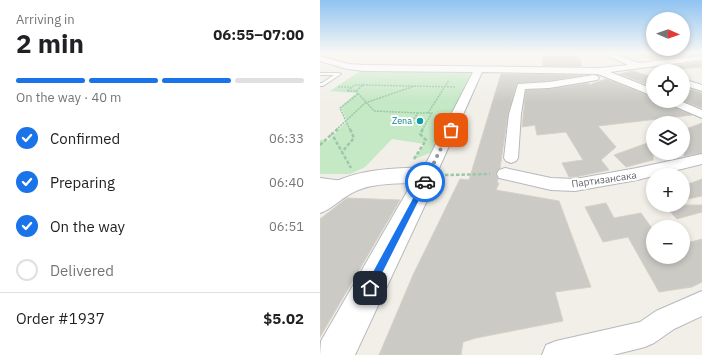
<!DOCTYPE html>
<html lang="en">
<head>
<meta charset="utf-8">
<style>
	body { margin:0; font-family:"IBM Plex Sans",sans-serif; background:#f6f6f6; color:#202124; height:100vh; display:flex; flex-direction:column; font-size:15px; white-space:nowrap }
	* { box-sizing:border-box; margin:0 }
	p { font-size:13px; color:#757577 }
	.icon { flex:none; width:22px; height:22px; fill:none; stroke:currentColor; stroke-width:2; stroke-linecap:round; stroke-linejoin:round }
	.map { position:relative; flex:1; overflow:hidden }
	.side { display:flex; flex-direction:column; background:#fff; width:320px }
	.side>* { flex:none }
	.needle { width:26px; rotate:92deg }
	.fabs { position:absolute; left:326px; top:12px; display:grid; gap:8px }
	.fabs a { display:grid; place-items:center; width:44px; height:44px; border-radius:50%; background:#fff; box-shadow:0 2px 6px #0003; font-size:20px }
	.pin { position:absolute; display:grid; place-items:center; width:34px; height:34px; color:#fff; margin:-17px; border-radius:8px; box-shadow:0 2px 6px #0006 }
	.courier { position:absolute; display:grid; place-items:center; width:40px; height:40px; margin:-20px; border:3px solid #1a73e8; border-radius:50%; background:#fff; color:#222; box-shadow:0 1px 5px #0007 }
	.overview em { font-style:normal; font-weight:700 }
	.overview div { display:flex; flex-direction:column-reverse }
	.overview { display:flex; align-items:center; justify-content:space-between; height:68px; padding:0 16px }
	h1 { font-size:26px; font-weight:700; line-height:30px }
	.bar { display:grid; grid-template-columns:repeat(4,1fr); gap:6px 4px; align-content:center; height:48px; padding:0 16px }
	.bar i { height:5px; border-radius:3px; background:#e0e0e0 }
	.bar .active { background:#1a73e8 }
	.bar p { grid-column:span 4 }
	.line { display:flex; align-items:center; gap:10px; padding:0 16px; border-top:1px solid #e0e0e0 }
	.line div { flex:1 }
	ol { padding:0 16px; list-style:none }
	li { display:flex; align-items:center; gap:12px; height:44px }
	li p { margin-inline-start:auto }
	li .icon { padding:4px; border-radius:50%; background:#1a73e8; color:#fff; stroke-width:4 }
	li:last-child { color:#757577 }
	li i { width:22px; height:22px; border:2px solid #e0e0e0; border-radius:50% }
	main { display:flex; flex:1; min-height:0 }
	.map>svg:first-child { display:block }
	.green { fill:#c5e8c5 }
	.building { fill:#cccac5; stroke:#d6d1c6 }
	.lines { fill:none; stroke-linecap:round; stroke-linejoin:round }
	.lane-casing { stroke:#b5b8bc; stroke-width:2 }
	.street-casing { stroke:#b5b8bc; stroke-width:2 }
	.secondary-casing { stroke:#b6babf; stroke-width:2 }
	.path-far1 { stroke:#9cc7a9; stroke-width:1.5; stroke-dasharray:2 1; stroke-linecap:butt }
	.path { stroke:#9cc7a9; stroke-width:2.5; stroke-dasharray:3.5 2; stroke-linecap:butt }
	.lane { fill:#fff; fill-rule:evenodd }
	.street { fill:#fff; fill-rule:evenodd }
	.secondary { fill:#fff; fill-rule:evenodd }
	.route { fill:#1a73e8 }
	.done { stroke:#929495; stroke-width:4; stroke-dasharray:0 7.2 }
	.culture-dot { fill:#0f9aa8; stroke:#fff; stroke-width:1.5 }
	.labels { text-anchor:middle; stroke-width:4; stroke-linejoin:round; paint-order:stroke }
	.far-culture-label { font-size:9px; fill:#0d838f; stroke:#fff; text-anchor:end }
	.street-label { font-size:10px; fill:#5f6368; stroke:#fff }
</style>
</head>
<body>
<main>
<section class="side">
<div class="overview"><div><h1>2 min</h1><p>Arriving in</p></div><em>06:55–07:00</em></div>
<div class="bar"><i class="active"></i><i class="active"></i><i class="active"></i><i></i><p>On the way · 40 m</p></div>
<ol>
<li><svg class="icon" aria-label="check" viewBox="0 0 24 24"><path d="M5 12l5 5 9-10"/></svg>Confirmed<p>06:33</p></li>
<li><svg class="icon" aria-label="check" viewBox="0 0 24 24"><path d="M5 12l5 5 9-10"/></svg>Preparing<p>06:40</p></li>
<li><svg class="icon" aria-label="check" viewBox="0 0 24 24"><path d="M5 12l5 5 9-10"/></svg>On the way<p>06:51</p></li>
<li><i></i>Delivered</li>
</ol>
<div class="line" style="height:52px"><div>Order #1937</div><b>$5.02</b></div>
</section>
<div class="map">
<svg width="382" height="355" viewBox="0 0 382 355">
	<rect width="100%" height="100%" fill="#f1efe8"/>
	<path class="green" d="M40 71 151 73 112 152 93 160 105 144 72 139 45 167 30 174H0V140L8 141 27 121 21 107 36 93 10 91Z"/>
	<path class="building" d="M222 53H257L262 66H223Z
		M317 53H382V55L333 60 317 54Z
		M382 62V67L358 69 349 66Z
		M312 71 333 77V87L300 74Z
		M181 74 263 75 229 81 197 83 188 114 180 168 176 173 178 179 177 183H179L176 190 239 201 271 287 235 292 243 321 156 338 143 342 141 355H59L93 275 140 179 149 180Z
		M286 79 333 97V101H345L346 104 372 115 278 126 296 147 281 160 289 170 255 177H249L242 163 263 160 246 132 217 135 215 125 202 127 206 90 229 89 269 83V85Z
		M363 87 382 93V108L363 101Z
		M382 123V153L364 156 363 130Z
		M333 141V160L306 167 294 155Z
		M382 179V196L363 200V186Z
		M27 198 80 200 0 337V219Z
		M286 203 294 218 321 213 333 230V257H363V244L382 239V282L372 287 339 292 308 237 283 242 265 207Z
		M344 205H382V212L357 219Z"/>
	<g class="lines">
		<defs>
			<path id="lane" d="M0 73H19L21 74 3 86H0V83H2L14 75H0Z"/>
			<path id="street" d="M282 53H292L319 63 382 56V60L290 72 333 89V96L278 74 162 72 116 175 114 179 108 181 102 179 100 175 153 72 44 71 27 69 0 61V56L28 64 44 65 280 68 308 65Z
				M274 75 277 76 279 78 277 80 229 88 205 89 201 114 198 158 196 161 191 163 186 161 184 158 189 114 198 84 229 82Z
				M363 79 382 85V91L363 85Z
				M346 101H360L382 110V118L347 103Z
				M382 154V164L317 180 255 191 231 190 179 178 177 174 179 170 185 168 231 178 255 179 317 168Z
				M0 178 31 182 33 186 31 190 25 192 0 190Z
				M382 291V316L354 329 334 343 325 347 293 355H222L226 345 236 341 320 322 336 311Z"/>
			<path id="secondary" d="M108 167 116 170 119 175 35 355H0L1 341 92 183C71 184 50 183 32 193 20 199 12 209 0 213V190C34 168 69 169 108 167Z"/>
		</defs>
		<use href="#lane" class="lane-casing"/>
		<use href="#street" class="street-casing"/>
		<use href="#secondary" class="secondary-casing"/>
		<path class="path-far1" d="M35 85H43L36 91H27Z
			M43 85 136 87
			M18 87H31
			M36 91 54 111 98 113
			M45 103 95 86
			M108 113 129 80
			M16 130 45 103
			M30 130 20 108 38 94
			M102 130 112 113H98L91 123H106"/>
		<path class="path" d="M18 129 12 134 22 152
			M30 129 34 138 22 152 31 168
			M0 145 12 134
			M94 159 106 140 100 134 103 129
			M125 175 170 174"/>
		<use href="#lane" class="lane"/>
		<use href="#street" class="street"/>
		<use href="#secondary" class="secondary"/>
	</g>
	<linearGradient id="sky" x2="0" y2="1"><stop stop-color="#8fc3f1"/><stop offset="0.52" stop-color="#f9f8f5"/><stop offset="1" stop-color="#f9f8f5" stop-opacity="0"/></linearGradient>
	<rect width="382" height="102" fill="url(#sky)"/>
	<path class="route" d="M105 179 108 182 53 291 50 293 46 291 45 288 46 285 102 182Z"/>
	<g class="lines">
		<path class="done" d="M105 182 118 154 131 130"/>
	</g>
	<circle class="culture-dot" cx="100" cy="121" r="4"/>
	<g class="labels">
		<g class="far-culture-label">
			<text x="92" y="124">Zena</text>
		</g>
		<g class="street-label">
			<text transform="translate(284 179) rotate(-8)" y="4">Партизансака</text>
		</g>
	</g>
</svg>
<div class="fabs">
<a><svg class="needle" viewBox="-14 -14 28 28"><path d="M0-13l5 13h-10z" fill="#e53935"/><path d="M0 13l5-13h-10z" fill="#757577"/></svg></a>
<a><svg class="icon" aria-label="locate" viewBox="0 0 24 24"><circle cx="12" cy="12" r="6"/><path d="M12 2v4M12 18v4M2 12h4M18 12h4"/></svg></a>
<a><svg class="icon" aria-label="layers" viewBox="0 0 24 24"><path d="M12 4l9 5-9 5-9-5zM3 14l9 5 9-5"/></svg></a>
<a>+</a>
<a>−</a>
</div>
<div class="pin" style="left:131px;top:130px;background:#ea580c"><svg class="icon" aria-label="bag" viewBox="0 0 24 24"><path d="M5 8h14l-1 12H6zM9 8a3 3 0 0 1 6 0"/></svg></div>
<div class="pin" style="left:50px;top:288px;background:#1f2937"><svg class="icon" aria-label="home" viewBox="0 0 24 24"><path d="M3 11l9-7 9 7M6 9v11h12V9"/></svg></div>
<div class="courier" style="left:105px;top:182px"><svg class="icon" aria-label="car" viewBox="0 0 24 24"><path d="M5 17H2v-5l4-1 3-4h7l3 4 3 1v5h-3M9 17h6M6 11h13"/><circle cx="7" cy="17" r="2"/><circle cx="17" cy="17" r="2"/></svg></div>
</div>
</main>
</body>
</html>
